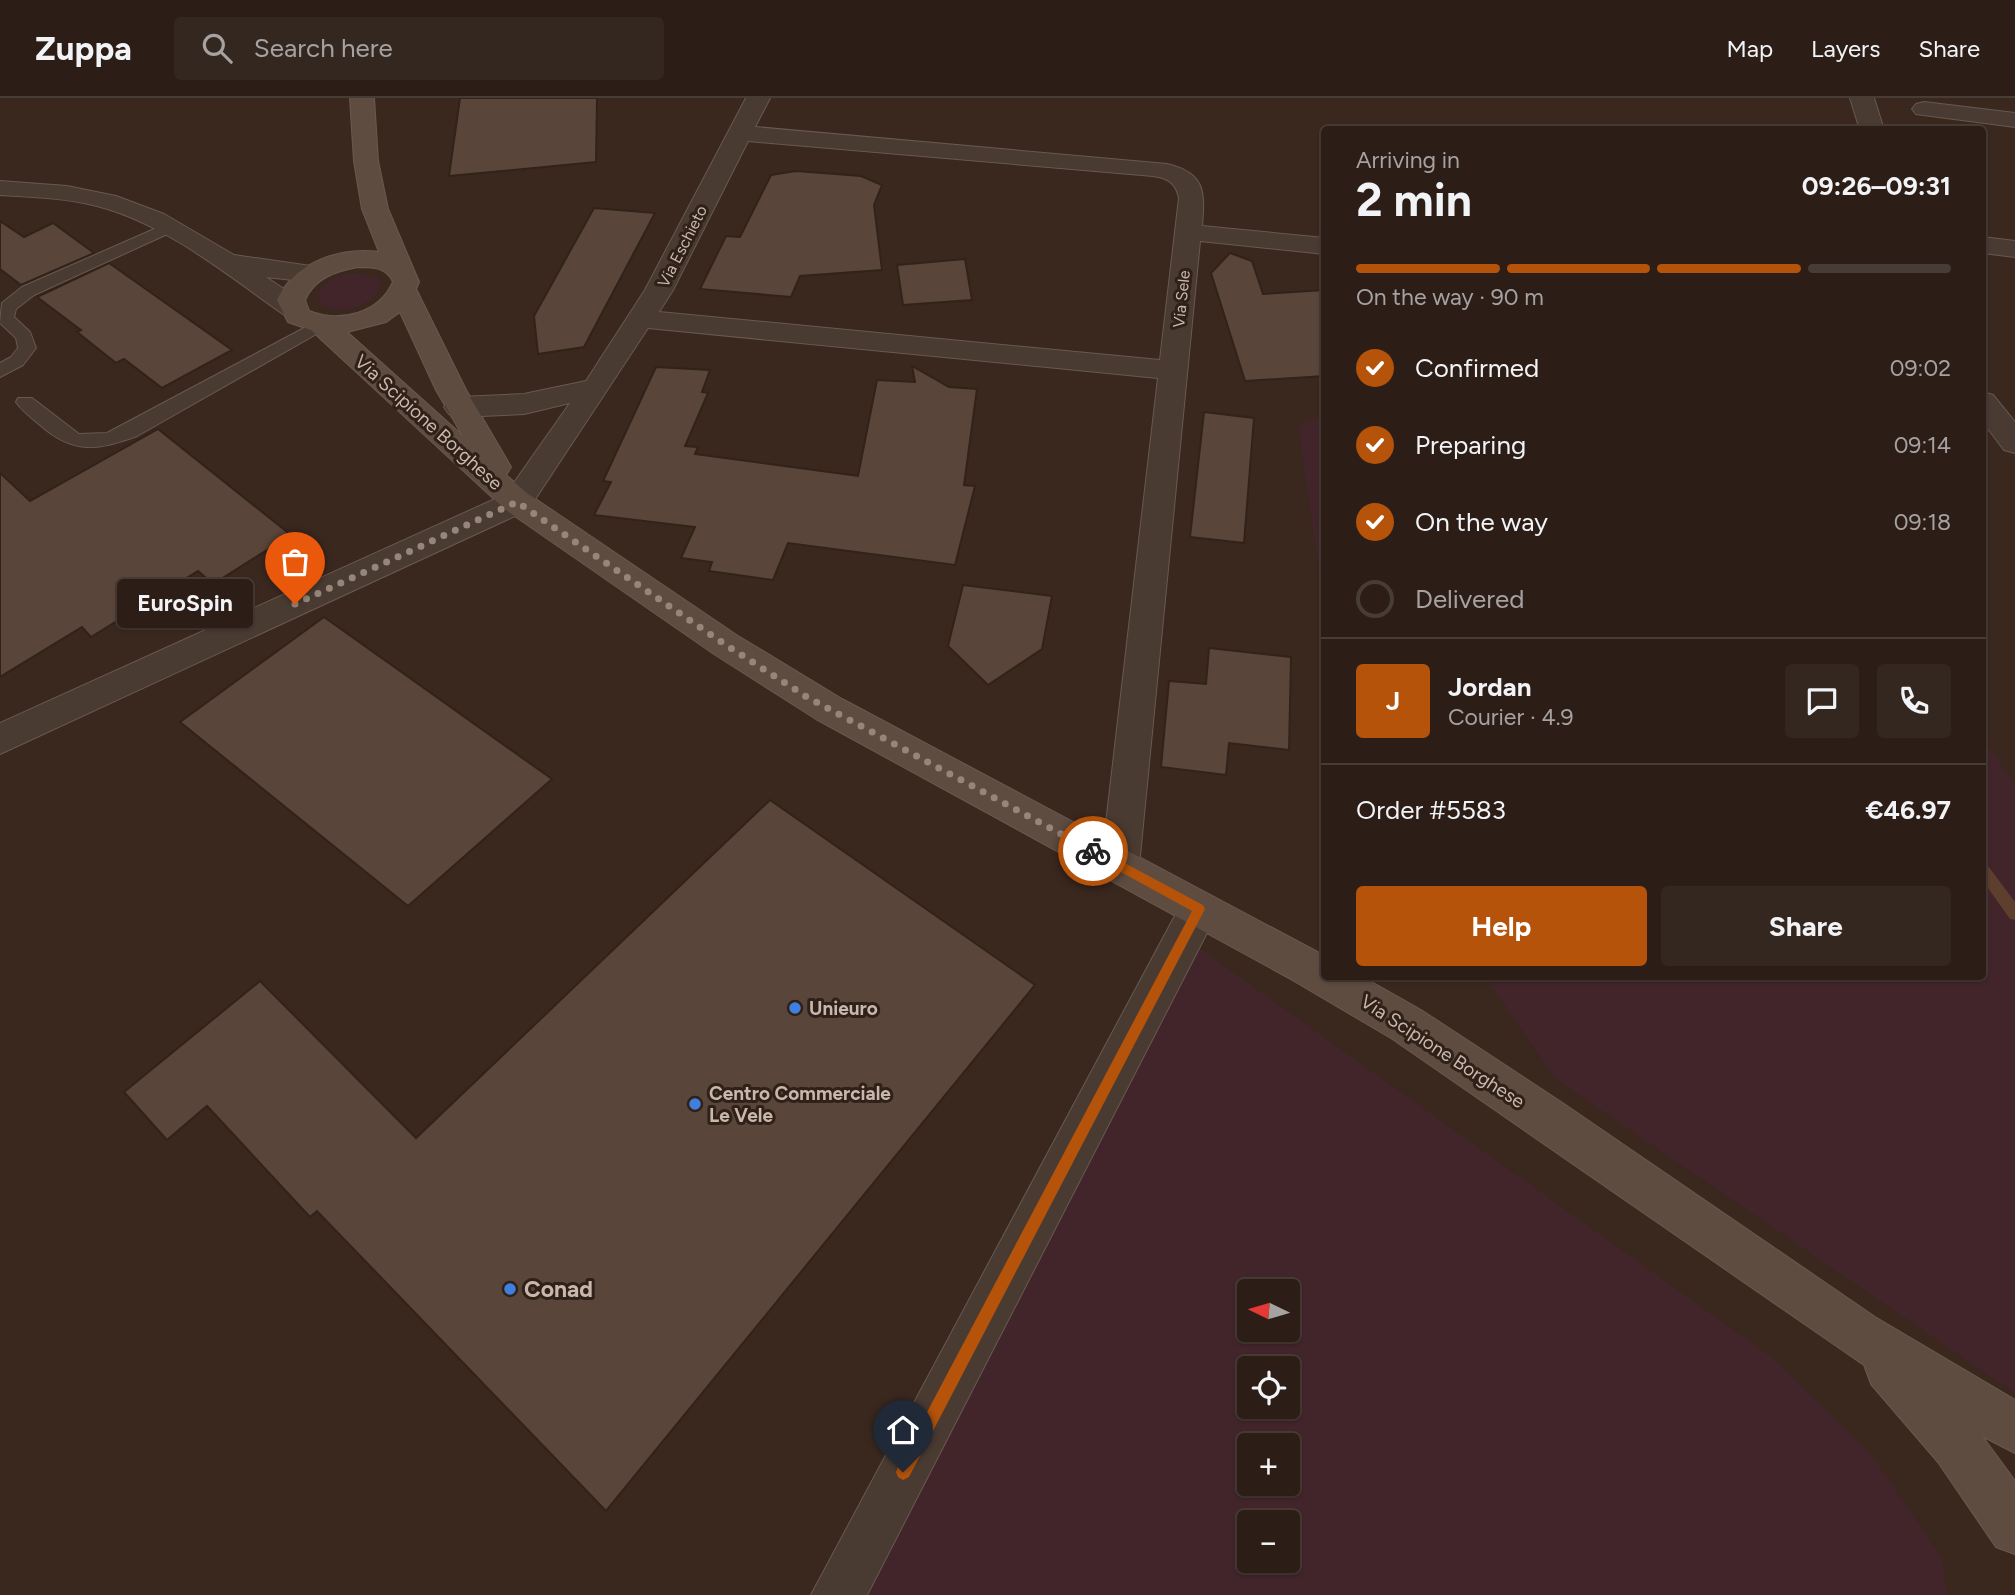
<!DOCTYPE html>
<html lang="en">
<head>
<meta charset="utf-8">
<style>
	body { margin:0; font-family:Figtree,sans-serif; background:#342720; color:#f1f3f6; height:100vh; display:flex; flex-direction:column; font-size:26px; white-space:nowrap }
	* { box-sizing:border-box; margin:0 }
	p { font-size:23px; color:#a6a2a1 }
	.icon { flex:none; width:38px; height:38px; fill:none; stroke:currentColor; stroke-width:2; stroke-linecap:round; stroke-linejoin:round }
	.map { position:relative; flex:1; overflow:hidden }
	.drawer { position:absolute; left:1321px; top:28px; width:665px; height:854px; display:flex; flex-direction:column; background:#2c1e17; border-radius:7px; box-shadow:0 2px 5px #0004,0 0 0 2px #483c36 }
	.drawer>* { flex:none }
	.needle { width:46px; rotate:275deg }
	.buttons { position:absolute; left:1237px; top:1181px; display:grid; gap:14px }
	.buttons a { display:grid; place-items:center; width:63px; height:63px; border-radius:7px; background:#2c1e17; box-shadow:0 2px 5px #0004,0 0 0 2px #483c36; font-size:35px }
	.pin { position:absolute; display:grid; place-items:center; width:60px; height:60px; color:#fff; margin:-72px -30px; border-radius:50% 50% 50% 0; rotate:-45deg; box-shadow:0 0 7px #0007 }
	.pin .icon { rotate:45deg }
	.courier { position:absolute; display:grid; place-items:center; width:70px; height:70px; margin:-35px; border:5px solid #b45309; border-radius:50%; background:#fff; color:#222; box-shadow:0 2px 9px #0007 }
	.bubble { position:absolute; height:49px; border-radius:7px; background:#2c1e17; box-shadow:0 2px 5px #0004,0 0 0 2px #483c36; font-size:23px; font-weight:700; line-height:49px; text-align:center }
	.headline em { font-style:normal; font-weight:700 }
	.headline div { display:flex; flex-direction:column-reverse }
	.headline { display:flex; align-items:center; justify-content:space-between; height:119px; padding:0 35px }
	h1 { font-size:46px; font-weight:700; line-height:52px }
	.bar { display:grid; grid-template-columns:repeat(4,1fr); gap:10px 7px; align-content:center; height:84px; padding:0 35px }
	.bar i { height:9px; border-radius:5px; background:#483c36 }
	.bar .selected { background:#b45309 }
	.bar p { grid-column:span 4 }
	.line { display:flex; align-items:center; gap:18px; padding:0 35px; border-top:2px solid #483c36 }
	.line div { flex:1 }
	.round { display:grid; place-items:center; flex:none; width:74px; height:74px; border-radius:7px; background:#342720 }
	ol { padding:0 35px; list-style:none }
	li { display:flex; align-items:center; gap:21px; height:77px }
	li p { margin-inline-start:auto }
	li .icon { padding:7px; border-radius:50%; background:#b45309; color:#fff; stroke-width:4 }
	li:last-child { color:#a6a2a1 }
	li i { width:38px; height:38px; border:4px solid #483c36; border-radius:50% }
	.cta { display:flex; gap:14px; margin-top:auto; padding:14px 35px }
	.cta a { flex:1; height:80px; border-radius:7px; background:#b45309; color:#fff; font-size:28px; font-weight:700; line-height:80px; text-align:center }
	.cta a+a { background:#342720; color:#f1f3f6 }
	header { display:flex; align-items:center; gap:42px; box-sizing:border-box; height:98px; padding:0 35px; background:#2c1e17; border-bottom:2px solid #483c36 }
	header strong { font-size:33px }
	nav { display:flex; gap:38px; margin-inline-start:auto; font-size:24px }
	.search { width:490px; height:63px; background:#342720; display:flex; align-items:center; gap:18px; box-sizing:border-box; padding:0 24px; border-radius:7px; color:#a6a2a1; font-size:26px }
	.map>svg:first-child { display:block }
	.green { fill:#41252b; fill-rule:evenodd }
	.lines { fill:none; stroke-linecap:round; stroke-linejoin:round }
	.stream { fill:#5e3e2d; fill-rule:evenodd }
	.building { fill:#5a453a; stroke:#31221a; stroke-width:2 }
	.service-casing { stroke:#685950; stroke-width:2 }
	.minor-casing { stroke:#685950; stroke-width:2 }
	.secondary-casing { stroke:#685950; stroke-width:2 }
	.service { fill:#4a3b32; fill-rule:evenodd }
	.minor { fill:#4a3b32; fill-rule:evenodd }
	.secondary { fill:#5e4c40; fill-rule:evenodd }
	.route { fill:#b45309 }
	.done { stroke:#96857b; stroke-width:7; stroke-dasharray:0 12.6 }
	.shop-dot { fill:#3f7fe0; stroke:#2f2018; stroke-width:2.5 }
	.labels { text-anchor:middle; stroke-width:6; stroke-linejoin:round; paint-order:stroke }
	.far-street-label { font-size:16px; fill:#c7b7ad; stroke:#2f2018 }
	.street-label { font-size:19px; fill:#c7b7ad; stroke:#2f2018 }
	.poi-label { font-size:19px; font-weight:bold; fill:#c7b7ad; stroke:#2f2018; text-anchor:start }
	.near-poi-label { font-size:23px; font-weight:bold; fill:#c7b7ad; stroke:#2f2018; text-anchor:start }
</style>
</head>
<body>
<header>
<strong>Zuppa</strong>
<div class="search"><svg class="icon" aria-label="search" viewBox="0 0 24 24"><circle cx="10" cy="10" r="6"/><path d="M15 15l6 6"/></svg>Search here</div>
<nav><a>Map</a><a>Layers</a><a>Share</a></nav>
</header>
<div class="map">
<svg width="2015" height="1497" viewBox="0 0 2015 1497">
	<rect width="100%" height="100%" fill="#3a281f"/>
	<path class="green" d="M353 175 377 180 381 185 377 197C361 210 341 216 322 207L317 197C324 182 338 178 353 175Z
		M1325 316V510L1298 328Z
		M1983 640 2015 687V1295L1556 981 1485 879 1983 878Z
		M1195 847 1771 1259 1873 1359 1942 1461 1947 1497H866ZM1250 1194H1288V1232H1250ZM1250 1270H1288V1309H1250ZM1250 1348H1288V1386H1250ZM1250 1424H1288V1463H1250Z"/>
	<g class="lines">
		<path class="stream" d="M1983 766 1988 768 2015 804V822L2010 821 1983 783Z"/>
	</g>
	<path class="building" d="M460 0H597L596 64 449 78Z
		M796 73 861 78 882 87 874 107 882 172 800 178 791 199 700 191 726 138 740 139 771 77Z
		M594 110 655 115 584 249 538 256 534 218Z
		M0 123 24 139 53 125 94 155 21 187 0 171Z
		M1230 155 1252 163 1263 196 1325 192V278L1245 283 1211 175Z
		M965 161 972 202 903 207 897 167Z
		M109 165 232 252 162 290 124 261 116 265 77 234 81 232 37 199Z
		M912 268 949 289 977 291 964 387 975 388 955 467 788 445 773 482 709 473 712 464 681 460 695 429 594 417 611 384 603 383 656 269 710 272 702 294 708 295 685 348 698 349 695 356 858 378 877 282 915 284Z
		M1204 314 1254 320 1244 445 1190 439Z
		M158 331 291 437 213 486 198 473 91 539 82 529 0 579V375L30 403Z
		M963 487 1052 498 1042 551 988 587 948 548Z
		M324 519 552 681 408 808 180 624Z
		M1209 550 1291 559 1289 652 1229 645 1226 677 1161 669 1169 583 1206 586Z
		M770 702 1035 887 606 1413 317 1113 310 1119 207 1008 167 1042 124 994 260 883 416 1040Z"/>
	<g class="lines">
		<defs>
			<path id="service" d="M168 125 176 130 174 133 34 197 16 211 14 219 30 234 36 250 23 267 0 279V265L11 259 18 250 16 240 0 225 2 205 22 189Z
				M321 221 327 222 330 226 327 230 137 338C97 353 73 356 40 327 32 320 22 313 16 304L18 300H32L79 336 107 335Z"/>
			<path id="minor" d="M746 0H770L755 29 1167 66C1205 75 1205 93 1202 128L1325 140V156L1200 143 1139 768 1134 780 1120 785 1106 780 1101 768 1158 280 648 230 528 412 0 656V625L506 396 570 305 524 316 459 319 449 316 444 309 449 302 459 299 524 296 586 283 645 192ZM748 43 1153 78C1168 80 1176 85 1179 100L1160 262 659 214 673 192Z
				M1850 0H1874L1884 32H1860Z
				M1924 4 2015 15V29L1916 16 1912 11 1916 6Z
				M0 83 67 88 116 98 164 116 234 157 311 168 320 170 324 176 320 182 311 184 266 179 303 204 307 210 303 216 293 218 283 216C226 176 166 126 97 108 65 100 32 99 0 97Z
				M1983 139 2015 143V159L1983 155Z
				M1983 294 1993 297 2015 324V355L2004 352 1983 324Z
				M1199 793 1213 799 1219 811 1213 823 867 1497H811L1185 799Z"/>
			<path id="secondary" d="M350 0H374L378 63 388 111 419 184 416 191 466 292 511 369 506 377 528 396 738 538 842 601 1325 858V878H1361L1421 912 1564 1006 1875 1219 2015 1302V1355L1982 1338 2015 1383V1456L1996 1449 1938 1364 1871 1286 1864 1267 1391 940 1289 880 816 621 714 556 506 412 311 232 288 224 277 202C295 164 339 149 379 154L362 111 354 63ZM358 169C372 169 387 169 393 184 379 216 340 225 309 213L305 202C314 180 336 173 358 169ZM400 214 436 292 463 338 347 234 386 224Z"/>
		</defs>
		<use href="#service" class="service-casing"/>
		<use href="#minor" class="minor-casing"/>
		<use href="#secondary" class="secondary-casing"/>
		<use href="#service" class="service"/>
		<use href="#minor" class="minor"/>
		<use href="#secondary" class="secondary"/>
	</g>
	<path class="route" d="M1093 748 1203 807 1205 811 909 1379 903 1382 898 1379 896 1374 898 1369 1192 813 1088 756 1087 753Z"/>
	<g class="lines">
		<path class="done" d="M295 506 517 404 726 547 807 599 1093 753"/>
	</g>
	<g class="shop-dot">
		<circle cx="795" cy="910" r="7"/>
		<circle cx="695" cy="1006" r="7"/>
		<circle cx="510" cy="1191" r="7"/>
	</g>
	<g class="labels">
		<g class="far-street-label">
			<text transform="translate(682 148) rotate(-63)" y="6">Via Eschieto</text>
			<text transform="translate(1181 201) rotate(-84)" y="6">Via Sele</text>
		</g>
		<g class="street-label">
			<text transform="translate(429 324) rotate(42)" y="7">Via Scipione Borghese</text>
			<text transform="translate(1443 953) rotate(33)" y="7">Via Scipione Borghese</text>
		</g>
		<g class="poi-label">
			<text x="809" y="917">Unieuro</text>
			<text x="709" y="1002">Centro Commerciale<tspan x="709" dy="22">Le Vele</tspan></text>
		</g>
		<g class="near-poi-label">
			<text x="524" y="1199">Conad</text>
		</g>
	</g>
</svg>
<div class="buttons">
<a><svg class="needle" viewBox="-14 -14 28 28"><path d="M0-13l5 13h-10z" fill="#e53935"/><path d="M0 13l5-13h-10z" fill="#a6a2a1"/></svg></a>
<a><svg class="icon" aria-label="locate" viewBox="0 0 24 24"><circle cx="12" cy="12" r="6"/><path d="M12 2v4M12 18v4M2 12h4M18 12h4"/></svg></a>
<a>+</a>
<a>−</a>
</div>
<div class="pin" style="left:295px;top:506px;background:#ea580c"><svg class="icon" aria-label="bag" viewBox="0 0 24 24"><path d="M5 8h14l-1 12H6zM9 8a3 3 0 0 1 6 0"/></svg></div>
<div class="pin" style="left:903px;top:1374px;background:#1f2937"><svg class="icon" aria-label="home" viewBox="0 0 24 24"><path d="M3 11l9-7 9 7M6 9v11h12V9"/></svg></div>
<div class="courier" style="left:1093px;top:753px"><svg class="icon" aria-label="bike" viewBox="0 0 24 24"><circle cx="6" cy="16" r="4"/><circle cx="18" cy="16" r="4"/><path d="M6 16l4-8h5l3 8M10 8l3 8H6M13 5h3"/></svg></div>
<div class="bubble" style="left:117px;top:481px;width:136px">EuroSpin</div>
<section class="drawer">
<div class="headline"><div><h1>2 min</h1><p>Arriving in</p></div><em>09:26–09:31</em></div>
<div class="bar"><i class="selected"></i><i class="selected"></i><i class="selected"></i><i></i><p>On the way · 90 m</p></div>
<ol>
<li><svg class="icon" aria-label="check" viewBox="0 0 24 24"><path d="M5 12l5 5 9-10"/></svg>Confirmed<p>09:02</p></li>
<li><svg class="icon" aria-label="check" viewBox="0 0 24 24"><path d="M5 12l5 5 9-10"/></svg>Preparing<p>09:14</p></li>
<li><svg class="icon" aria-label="check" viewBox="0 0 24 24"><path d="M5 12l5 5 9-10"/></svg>On the way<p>09:18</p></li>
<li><i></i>Delivered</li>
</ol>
<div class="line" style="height:126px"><b class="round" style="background:#b45309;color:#fff">J</b><div><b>Jordan</b><p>Courier · 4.9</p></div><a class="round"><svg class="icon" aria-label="chat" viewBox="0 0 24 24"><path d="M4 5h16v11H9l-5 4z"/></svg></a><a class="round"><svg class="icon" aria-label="phone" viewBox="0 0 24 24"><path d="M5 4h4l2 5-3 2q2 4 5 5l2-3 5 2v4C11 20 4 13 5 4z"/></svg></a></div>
<div class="line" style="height:91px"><div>Order #5583</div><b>€46.97</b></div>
<div class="cta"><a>Help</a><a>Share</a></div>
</section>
</div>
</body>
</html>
